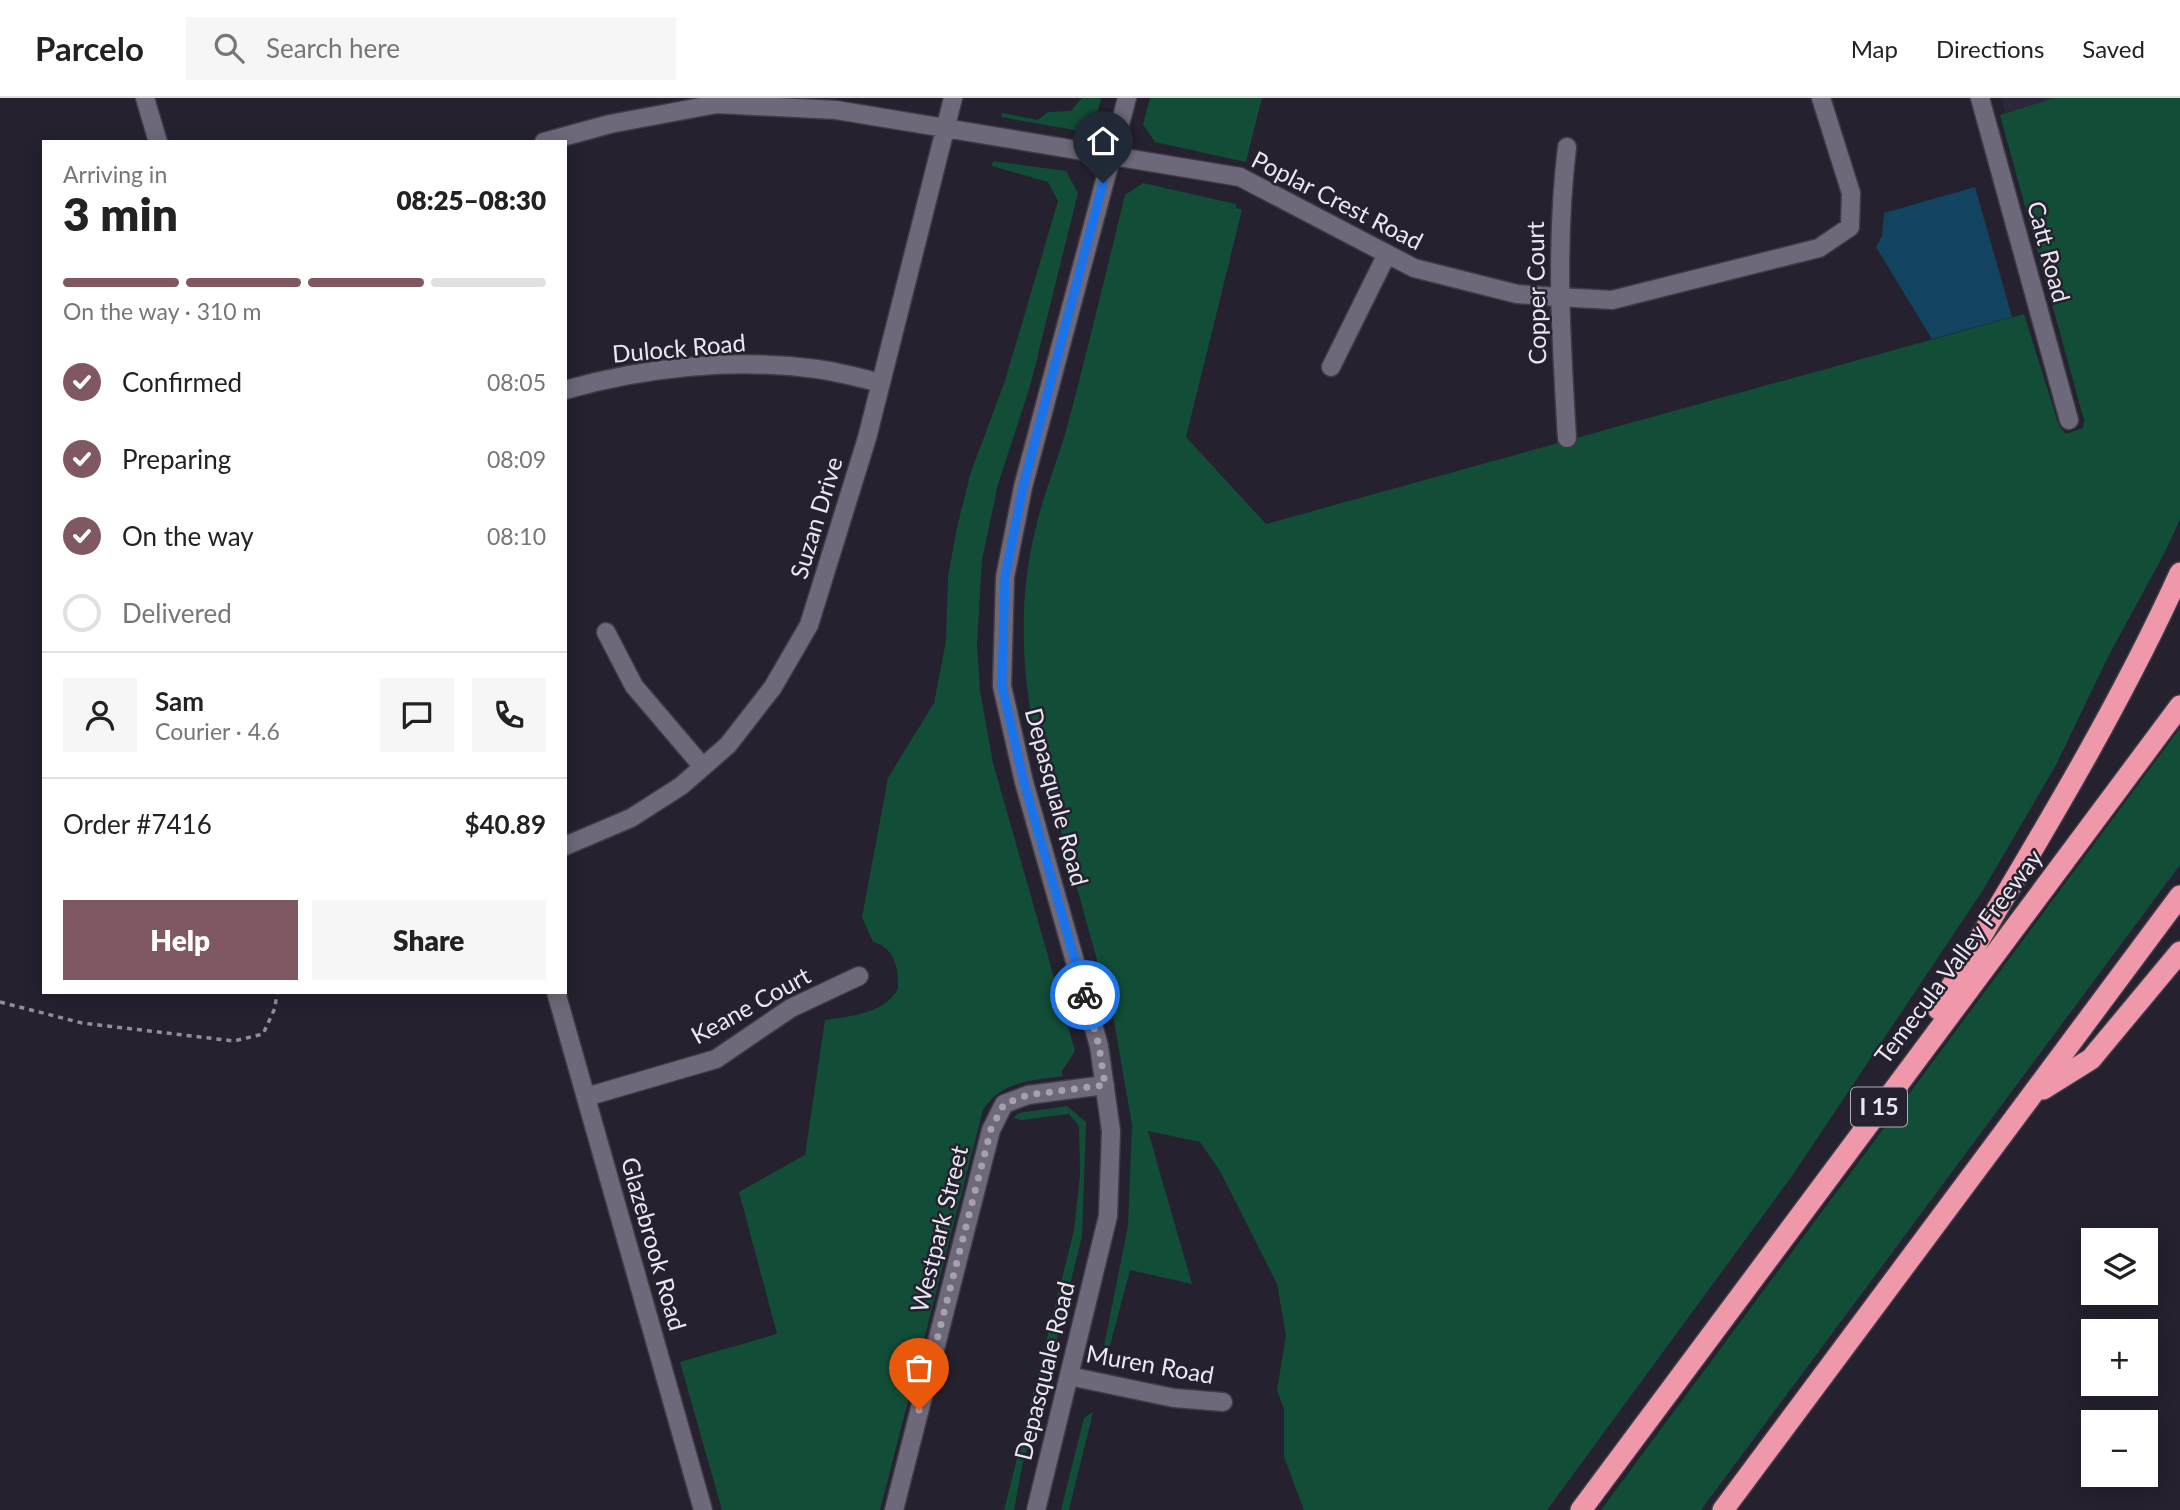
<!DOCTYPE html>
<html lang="en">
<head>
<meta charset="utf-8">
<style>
	body { margin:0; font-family:Lato,sans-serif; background:#f6f6f6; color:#222; height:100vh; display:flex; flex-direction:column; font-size:26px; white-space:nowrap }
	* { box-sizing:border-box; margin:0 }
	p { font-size:23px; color:#767676 }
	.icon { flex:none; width:38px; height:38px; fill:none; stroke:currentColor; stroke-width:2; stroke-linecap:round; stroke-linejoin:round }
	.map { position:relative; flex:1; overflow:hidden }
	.side { position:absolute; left:42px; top:42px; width:525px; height:854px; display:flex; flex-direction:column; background:#fff; border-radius:0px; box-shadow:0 4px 18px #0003 }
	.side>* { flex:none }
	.controls { position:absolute; left:2081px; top:1130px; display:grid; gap:14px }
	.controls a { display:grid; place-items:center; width:77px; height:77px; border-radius:0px; background:#fff; box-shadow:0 4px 18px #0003; font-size:35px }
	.pin { position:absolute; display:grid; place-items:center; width:60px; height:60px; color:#fff; margin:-72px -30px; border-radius:50% 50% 50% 0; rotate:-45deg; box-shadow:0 0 7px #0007 }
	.pin .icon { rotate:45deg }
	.courier { position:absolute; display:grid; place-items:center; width:70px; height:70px; margin:-35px; border:5px solid #1a73e8; border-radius:50%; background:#fff; color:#222; box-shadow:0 2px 9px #0007 }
	.headline em { font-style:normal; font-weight:800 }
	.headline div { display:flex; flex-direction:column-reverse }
	.headline { display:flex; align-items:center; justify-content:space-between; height:119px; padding:0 21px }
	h1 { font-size:46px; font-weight:800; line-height:52px }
	.bar { display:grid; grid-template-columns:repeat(4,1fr); gap:10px 7px; align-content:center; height:84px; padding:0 21px }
	.bar i { height:9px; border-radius:5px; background:#e0e0e0 }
	.bar .on { background:#805862 }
	.bar p { grid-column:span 4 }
	.line { display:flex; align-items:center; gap:18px; padding:0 21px; border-top:2px solid #e0e0e0 }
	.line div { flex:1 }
	.round { display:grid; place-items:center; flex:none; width:74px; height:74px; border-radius:0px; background:#f6f6f6 }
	ol { padding:0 21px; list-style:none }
	li { display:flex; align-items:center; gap:21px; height:77px }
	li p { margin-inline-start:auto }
	li .icon { padding:7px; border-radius:50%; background:#805862; color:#fff; stroke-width:4 }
	li:last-child { color:#767676 }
	li i { width:38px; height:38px; border:4px solid #e0e0e0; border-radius:50% }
	.cta { display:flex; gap:14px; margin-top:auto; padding:14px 21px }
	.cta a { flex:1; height:80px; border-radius:0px; background:#805862; color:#fff; font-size:28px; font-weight:800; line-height:80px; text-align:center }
	.cta a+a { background:#f6f6f6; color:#222 }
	header { display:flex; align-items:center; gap:42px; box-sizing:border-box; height:98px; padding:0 35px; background:#fff; border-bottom:2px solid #e0e0e0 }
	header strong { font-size:33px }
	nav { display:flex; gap:38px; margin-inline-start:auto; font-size:24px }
	.search { width:490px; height:63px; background:#f6f6f6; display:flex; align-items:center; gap:18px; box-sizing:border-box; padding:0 24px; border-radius:0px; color:#767676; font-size:26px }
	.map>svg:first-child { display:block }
	.built { fill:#2d273b }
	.green { fill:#124e37 }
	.water { fill:#124361 }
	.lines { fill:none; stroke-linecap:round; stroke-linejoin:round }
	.minor-casing { stroke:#3e3b47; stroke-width:21 }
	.highway-casing { stroke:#3e3b47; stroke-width:24 }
	.path { stroke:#918d99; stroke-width:3.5; stroke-dasharray:5 5; stroke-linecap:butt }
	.minor { stroke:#6e697a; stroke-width:18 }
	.highway { stroke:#ef98aa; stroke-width:21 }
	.done { stroke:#a5a2ad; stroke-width:7; stroke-dasharray:0 12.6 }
	.route { stroke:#1a73e8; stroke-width:9 }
	.labels { text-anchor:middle; stroke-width:5; stroke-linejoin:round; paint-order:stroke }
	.shield { fill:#25212f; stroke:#afacb7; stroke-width:2 }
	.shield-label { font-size:23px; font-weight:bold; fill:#eae7f1 }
	.street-label { font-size:24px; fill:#eae7f1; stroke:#25212f }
</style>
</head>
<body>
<header>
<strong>Parcelo</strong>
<div class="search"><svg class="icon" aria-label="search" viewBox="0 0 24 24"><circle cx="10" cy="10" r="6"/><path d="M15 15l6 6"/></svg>Search here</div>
<nav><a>Map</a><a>Directions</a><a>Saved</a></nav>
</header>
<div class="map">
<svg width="2180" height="1412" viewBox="0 0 2180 1412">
	<rect width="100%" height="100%" fill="#25212f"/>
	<path class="built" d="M2001 0H2054L2005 15Z"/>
	<path class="green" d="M1082 0H1101L1097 17 1080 33 1001 19 1002 15 1038 22 1048 14 1071 13Z
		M1150 0H1262L1246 64 1155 44 1143 26Z
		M2054 0H2180V421L2165 454 2109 557 2056 667 1983 792 1792 1078 1547 1412H1304L1284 1359V1311L1277 1292 1286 1237 1277 1186 1220 1073 1200 1044 1148 1033 1192 1186 1130 1172 1108 1255 1104 1248 1128 1128 1132 1027 1114 923 1035 639C1021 568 1018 497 1037 425 1045 392 1058 361 1067 329 1088 252 1106 174 1125 97L1143 85 1236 106V110L1242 112 1186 339 1266 426 2024 216 2059 328 2066 336 2083 330 2084 322 2000 17Z
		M993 63 1066 73 1078 95 1031 285 998 386 982 462 977 545 980 593 993 665 1075 953 1062 973 1063 978C1031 983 1002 982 983 1012L880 1412H722L680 1264 777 1236 739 1094 805 1057 825 922C851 918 883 916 898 891 899 872 895 849 873 844L862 819 888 680 934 605 946 543 948 478 958 425 971 374 1005 283 1058 103 1048 84 992 68Z
		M2180 630V767L1701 1412H1601Z
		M1067 1008 1086 1024 1082 1138 1041 1306 1023 1364 1014 1412H1004L1074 1132 1080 1077 1079 1028 1069 1016 1022 1022 1013 1020 1019 1015Z
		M1093 1314 1069 1412H1061L1084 1320Z"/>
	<path class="water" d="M1975 89 2012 219 1932 241 1876 149 1882 138 1884 115Z"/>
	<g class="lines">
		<defs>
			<path id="minor" d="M145 0 158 44
				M1980 0 2069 322
				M544 44 610 26 717 6 836 12 1240 79 1414 170 1517 196 1558 199 1612 202 1819 150 1850 129 1851 95 1821 0
				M1567 49C1555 150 1561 240 1567 340
				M1331 269 1387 156
				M565 292C645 269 735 260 817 271 839 274 860 280 881 285
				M606 534 634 588 703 669
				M565 748 631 720 681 688 728 647 773 589 809 527 867 340 953 0
				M556 894 703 1412
				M586 999 716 961 791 910 859 878
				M1069 1278 1174 1300 1223 1304
				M894 1412 991 1032 1004 1006 1028 997 1105 987
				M1036 1412 1108 1118 1111 1033 1099 948 1024 684 1002 588 1005 479 1023 389 1127 0"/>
			<path id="highway" d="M1938 911C2022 768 2111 627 2180 475
				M2043 991 2091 961 2180 854
				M1581 1412 2180 608
				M1723 1412 2180 798"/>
		</defs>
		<use href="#minor" class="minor-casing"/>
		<use href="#highway" class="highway-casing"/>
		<path class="path" d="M0 904 82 925 234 943 263 936 275 910 277 894"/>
		<use href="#minor" class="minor"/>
		<use href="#highway" class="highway"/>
	</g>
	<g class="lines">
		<path class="done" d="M919 1312 991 1031 1004 1006 1028 997 1105 987 1099 948 1085 897"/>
		<path class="route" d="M1085 897 1024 684 1002 588 1005 479 1023 389 1103 85"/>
	</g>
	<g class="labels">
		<rect class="shield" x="1851" y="989.5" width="56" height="39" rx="5"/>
		<g class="shield-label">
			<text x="1879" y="1017">I 15</text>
		</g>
		<g class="street-label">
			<text transform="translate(1337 103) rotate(27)" y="8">Poplar Crest Road</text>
			<text transform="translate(2048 154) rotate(75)" y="8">Catt Road</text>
			<text transform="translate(1537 195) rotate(-91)" y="8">Copper Court</text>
			<text transform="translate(679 251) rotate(-5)" y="8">Dulock Road</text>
			<text transform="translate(817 420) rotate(-73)" y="8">Suzan Drive</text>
			<text transform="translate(1056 699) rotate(75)" y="8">Depasquale Road</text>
			<text transform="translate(1959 859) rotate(-53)" y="8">Temecula Valley Freeway</text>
			<text transform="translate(751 908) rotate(-29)" y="8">Keane Court</text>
			<text transform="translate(940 1131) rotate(-76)" y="8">Westpark Street</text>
			<text transform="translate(653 1146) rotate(74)" y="8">Glazebrook Road</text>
			<text transform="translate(1150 1267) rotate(10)" y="8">Muren Road</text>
			<text transform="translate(1045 1273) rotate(-76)" y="8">Depasquale Road</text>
		</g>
	</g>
</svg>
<div class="controls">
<a><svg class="icon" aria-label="layers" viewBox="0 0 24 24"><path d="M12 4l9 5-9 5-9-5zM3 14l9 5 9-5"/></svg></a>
<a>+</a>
<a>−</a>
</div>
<div class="pin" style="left:919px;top:1312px;background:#ea580c"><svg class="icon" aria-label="bag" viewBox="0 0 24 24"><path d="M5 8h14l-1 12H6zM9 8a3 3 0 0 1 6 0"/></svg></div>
<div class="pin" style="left:1103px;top:85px;background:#1f2937"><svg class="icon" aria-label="home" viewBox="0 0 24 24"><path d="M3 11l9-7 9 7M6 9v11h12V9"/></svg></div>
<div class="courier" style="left:1085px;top:897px"><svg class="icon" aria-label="bike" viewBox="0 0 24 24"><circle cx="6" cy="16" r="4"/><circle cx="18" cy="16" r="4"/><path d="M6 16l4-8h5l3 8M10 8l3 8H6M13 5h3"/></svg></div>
<section class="side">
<div class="headline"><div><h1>3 min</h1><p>Arriving in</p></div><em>08:25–08:30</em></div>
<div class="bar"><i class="on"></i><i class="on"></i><i class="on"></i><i></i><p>On the way · 310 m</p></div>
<ol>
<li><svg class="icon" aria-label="check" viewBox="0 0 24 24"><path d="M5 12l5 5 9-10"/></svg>Confirmed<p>08:05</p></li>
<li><svg class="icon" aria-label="check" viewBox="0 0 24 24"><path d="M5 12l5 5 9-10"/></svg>Preparing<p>08:09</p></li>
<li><svg class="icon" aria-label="check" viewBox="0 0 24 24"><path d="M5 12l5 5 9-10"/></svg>On the way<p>08:10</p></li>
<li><i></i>Delivered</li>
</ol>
<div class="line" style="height:126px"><a class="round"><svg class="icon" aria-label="person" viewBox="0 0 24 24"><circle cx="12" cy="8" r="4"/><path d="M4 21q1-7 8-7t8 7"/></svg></a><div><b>Sam</b><p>Courier · 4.6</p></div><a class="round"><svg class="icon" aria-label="chat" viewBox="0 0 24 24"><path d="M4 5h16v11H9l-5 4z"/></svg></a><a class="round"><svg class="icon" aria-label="phone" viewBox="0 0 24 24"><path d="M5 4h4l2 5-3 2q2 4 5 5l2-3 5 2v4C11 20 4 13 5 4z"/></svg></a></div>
<div class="line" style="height:91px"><div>Order #7416</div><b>$40.89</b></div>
<div class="cta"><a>Help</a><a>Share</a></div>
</section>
</div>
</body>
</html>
